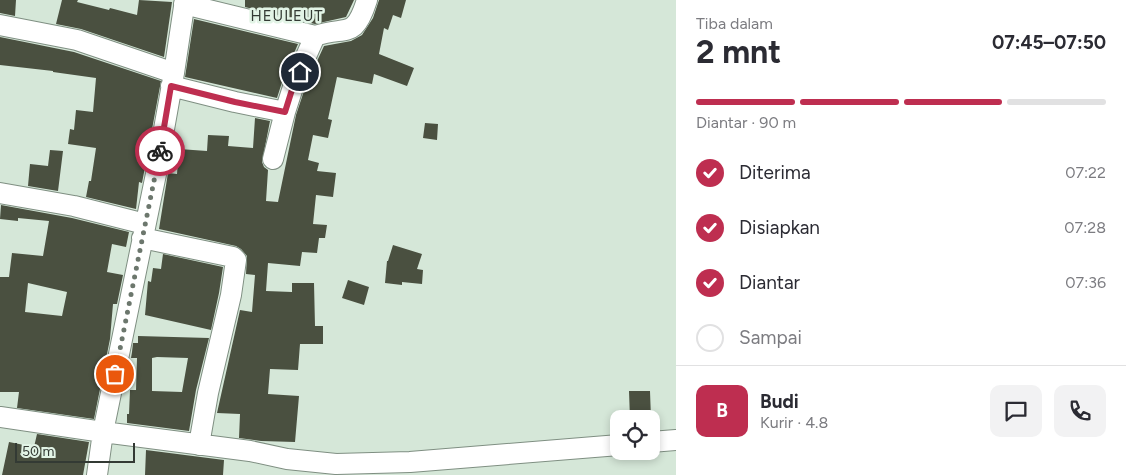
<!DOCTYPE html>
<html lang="id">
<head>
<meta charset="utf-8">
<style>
	body { margin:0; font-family:Figtree,sans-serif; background:#f2f2f3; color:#2b2b33; height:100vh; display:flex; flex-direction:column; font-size:19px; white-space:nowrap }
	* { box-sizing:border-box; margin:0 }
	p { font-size:16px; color:#7c7c81 }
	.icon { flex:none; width:28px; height:28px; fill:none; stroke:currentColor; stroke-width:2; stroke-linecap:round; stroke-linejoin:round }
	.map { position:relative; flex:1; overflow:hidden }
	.details { display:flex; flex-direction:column; background:#fff; width:450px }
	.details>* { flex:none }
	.tools { position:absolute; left:610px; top:410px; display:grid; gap:10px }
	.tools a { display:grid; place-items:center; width:50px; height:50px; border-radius:10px; background:#fff; box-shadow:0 2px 8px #0003; font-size:25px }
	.scale { position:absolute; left:15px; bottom:12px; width:120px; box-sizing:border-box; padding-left:5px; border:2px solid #333a34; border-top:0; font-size:14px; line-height:18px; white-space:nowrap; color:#333a34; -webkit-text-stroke:4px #e2f4e6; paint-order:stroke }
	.pin { position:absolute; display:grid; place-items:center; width:42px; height:42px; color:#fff; margin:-21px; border:2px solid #fff; border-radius:50%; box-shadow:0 1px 5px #0007 }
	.courier { position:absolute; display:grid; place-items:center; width:50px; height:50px; margin:-25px; border:4px solid #be2e50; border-radius:50%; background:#fff; color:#222; box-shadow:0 1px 6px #0007 }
	.summary em { font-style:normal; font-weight:700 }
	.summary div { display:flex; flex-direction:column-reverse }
	.summary { display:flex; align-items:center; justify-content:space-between; height:85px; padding:0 20px }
	h1 { font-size:32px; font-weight:700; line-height:38px }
	.bar { display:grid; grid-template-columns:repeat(4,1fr); gap:8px 5px; align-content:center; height:60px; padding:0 20px }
	.bar i { height:6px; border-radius:4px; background:#e1e1e2 }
	.bar .active { background:#be2e50 }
	.bar p { grid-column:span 4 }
	.line { display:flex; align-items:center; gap:12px; padding:0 20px; border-top:1px solid #e1e1e2 }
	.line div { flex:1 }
	.round { display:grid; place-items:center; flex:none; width:52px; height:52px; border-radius:10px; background:#f2f2f3 }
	ol { padding:0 20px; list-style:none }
	li { display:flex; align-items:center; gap:15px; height:55px }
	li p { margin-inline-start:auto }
	li .icon { padding:5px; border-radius:50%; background:#be2e50; color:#fff; stroke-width:4 }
	li:last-child { color:#7c7c81 }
	li i { width:28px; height:28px; border:2px solid #e1e1e2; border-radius:50% }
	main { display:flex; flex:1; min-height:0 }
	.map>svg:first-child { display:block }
	.building { fill:#4a5040; fill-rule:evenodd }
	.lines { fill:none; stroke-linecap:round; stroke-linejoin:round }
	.minor-casing { stroke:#7f8f82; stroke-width:22 }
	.minor { stroke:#fff; stroke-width:20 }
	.done { stroke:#6c776d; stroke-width:5; stroke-dasharray:0 9 }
	.route { stroke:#be2e50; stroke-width:6 }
	.labels { text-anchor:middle; stroke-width:5; stroke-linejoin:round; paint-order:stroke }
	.quarter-label { font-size:15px; letter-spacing:1px; fill:#333a34; stroke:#e2f4e6 }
</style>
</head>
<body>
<main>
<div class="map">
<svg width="676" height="475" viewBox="0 0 676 475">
	<rect width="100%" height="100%" fill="#d5e7d8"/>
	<path class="building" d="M0 0H16L15 16 0 13Z
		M62 0H78L77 2 109 10 110 8 137 15 139 0 172 2 164 57 81 29 56 24Z
		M245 0H354L346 17 315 24 245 7Z
		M379 0H406L401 18 393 15 388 30 384 28 379 54 414 68 407 86 374 74 372 84 337 77 328 119 332 120 328 138 313 135 308 160 319 163 317 171 336 173 333 197 316 195 313 224 327 225 325 238H319L317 253 302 252 300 266 268 263 266 291 292 292V283H314L315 326H323V344H300L298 370 270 369 268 394 299 396 295 442 261 441 239 438 240 414 217 413 240 310 252 312 255 275 246 274 247 256 241 249 236 246 159 229 168 173 177 174 179 149 207 151 208 135 229 136 228 146 253 148 255 118 270 121 262 162 264 167 268 170 266 201 278 202 296 115 306 85 324 46 351 41 362 35 373 18Z
		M194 19 298 44 284 76 277 98 185 77Z
		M0 37 74 52 161 81 142 183 139 182 136 209 86 197 89 181H91L96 148 68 144 70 129 74 130 76 110 93 112 96 78 53 72V71L0 65Z
		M425 123 438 124 437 140 423 138Z
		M50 150 63 151 58 191 28 186 30 164 48 166Z
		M1 205 72 218 129 232 126 247 112 244 107 272 123 275 117 304H113L110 339 94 419 17 408 19 392H0V277H9L12 253 43 256 49 221 18 218V221L0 219ZM28 283 67 292 62 316 25 312Z
		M393 245 422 254 417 269 423 270 422 284 402 282V285L385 283 387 261H388Z
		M163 254 223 267 219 293 211 330 145 315 148 281 151 282 153 268 161 269Z
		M348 280 369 287 364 305 342 298Z
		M138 336 209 338 196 390 189 431 127 423V414H129L130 390H136L137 358H131L132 352 133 343H138ZM157 357 188 358 182 392 152 391V358Z
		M629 391H650L651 419H630Z
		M37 434 89 442 83 475H2L9 442 34 447Z
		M146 450 224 460 223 475H145Z"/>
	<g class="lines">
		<defs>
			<path id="minor" d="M184 4 315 36
				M0 25 77 40 174 73
				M171 86 235 102 285 112 273 159
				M285 112 295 81 315 36C347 25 354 41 367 0
				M0 193 74 206 145 224
				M142 238 233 257 236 260 231 295 208 393 199 445
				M0 417 103 432 156 174 174 73 185 0
				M651 442 676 440
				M97 475 103 432 250 451 287 459 336 464 410 462 619 445"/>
		</defs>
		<use href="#minor" class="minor-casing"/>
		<use href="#minor" class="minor"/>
	</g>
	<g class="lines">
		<path class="done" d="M115 374 160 151"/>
		<path class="route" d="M160 151 171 86 235 102 285 112 295 80 300 72"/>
	</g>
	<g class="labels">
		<g class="quarter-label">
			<text x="287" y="21">HEULEUT</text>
		</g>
	</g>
</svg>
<div class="tools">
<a><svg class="icon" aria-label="locate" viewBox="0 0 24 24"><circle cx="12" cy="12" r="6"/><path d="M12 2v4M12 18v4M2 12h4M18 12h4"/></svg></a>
</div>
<div class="scale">50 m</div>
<div class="pin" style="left:115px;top:374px;background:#ea580c"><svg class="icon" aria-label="bag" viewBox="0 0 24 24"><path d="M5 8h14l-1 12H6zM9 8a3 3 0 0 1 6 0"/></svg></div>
<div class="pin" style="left:300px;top:72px;background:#1f2937"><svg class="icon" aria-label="home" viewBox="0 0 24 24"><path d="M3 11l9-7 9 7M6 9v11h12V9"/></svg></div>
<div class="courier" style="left:160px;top:151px"><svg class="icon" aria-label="bike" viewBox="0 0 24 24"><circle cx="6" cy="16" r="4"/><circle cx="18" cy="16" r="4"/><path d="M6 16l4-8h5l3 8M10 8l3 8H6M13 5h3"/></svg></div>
</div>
<section class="details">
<div class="summary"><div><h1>2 mnt</h1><p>Tiba dalam</p></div><em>07:45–07:50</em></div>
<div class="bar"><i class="active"></i><i class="active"></i><i class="active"></i><i></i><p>Diantar · 90 m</p></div>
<ol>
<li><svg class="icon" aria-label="check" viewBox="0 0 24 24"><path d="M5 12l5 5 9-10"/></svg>Diterima<p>07:22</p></li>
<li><svg class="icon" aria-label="check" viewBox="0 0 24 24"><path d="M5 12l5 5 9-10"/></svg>Disiapkan<p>07:28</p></li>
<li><svg class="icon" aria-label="check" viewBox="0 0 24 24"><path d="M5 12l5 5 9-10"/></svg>Diantar<p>07:36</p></li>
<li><i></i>Sampai</li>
</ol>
<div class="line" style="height:90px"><b class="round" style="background:#be2e50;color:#fff">B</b><div><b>Budi</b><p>Kurir · 4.8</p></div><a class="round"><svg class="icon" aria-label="chat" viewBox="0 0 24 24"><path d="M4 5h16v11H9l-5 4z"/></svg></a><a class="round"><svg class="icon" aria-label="phone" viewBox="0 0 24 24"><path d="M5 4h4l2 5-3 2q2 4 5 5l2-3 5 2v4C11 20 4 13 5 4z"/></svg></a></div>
</section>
</main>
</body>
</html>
